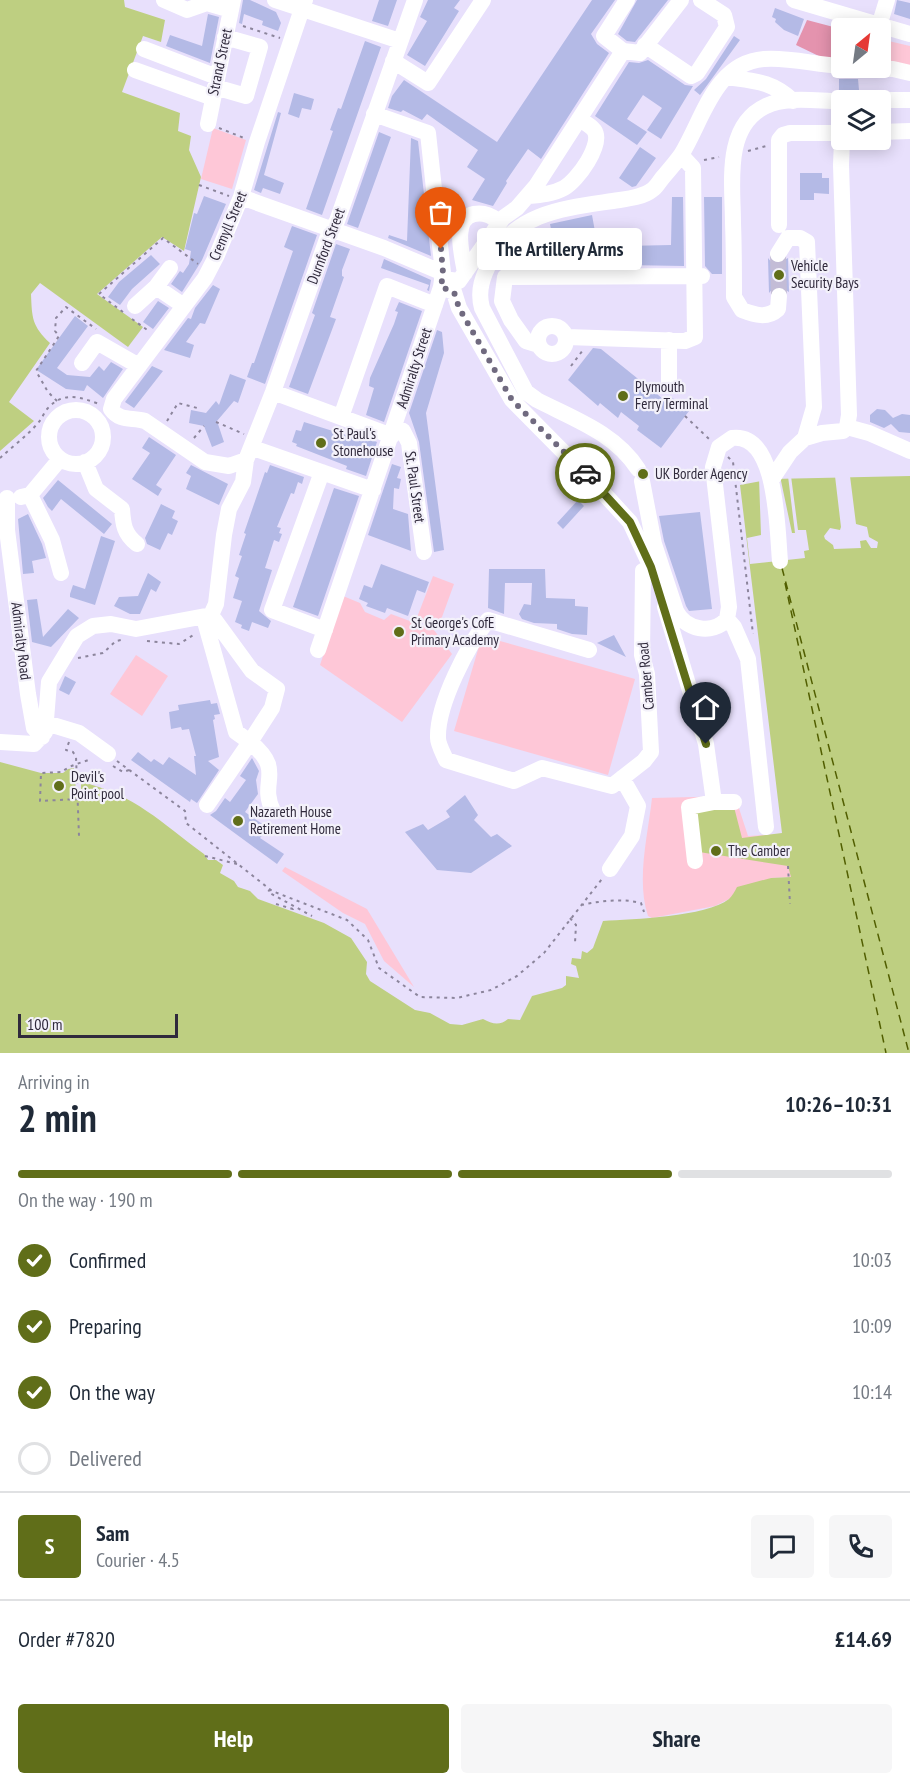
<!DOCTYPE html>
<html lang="en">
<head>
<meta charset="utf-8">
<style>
	body { margin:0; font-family:"PT Sans Narrow",sans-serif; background:#f6f6f7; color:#1f2937; height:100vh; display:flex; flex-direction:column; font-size:22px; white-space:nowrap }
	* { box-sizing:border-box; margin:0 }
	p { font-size:20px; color:#747a83 }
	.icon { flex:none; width:33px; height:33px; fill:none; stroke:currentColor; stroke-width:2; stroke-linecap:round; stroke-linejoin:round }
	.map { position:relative; height:1053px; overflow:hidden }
	.sheet { display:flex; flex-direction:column; background:#fff; flex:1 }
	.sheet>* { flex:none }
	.needle { width:39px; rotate:29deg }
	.buttons { position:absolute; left:831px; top:18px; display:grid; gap:12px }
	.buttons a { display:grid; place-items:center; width:60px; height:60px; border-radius:6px; background:#fff; box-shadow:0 3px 15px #0003; font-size:30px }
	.scale { position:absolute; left:18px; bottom:15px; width:160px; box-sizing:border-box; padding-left:6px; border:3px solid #302a3c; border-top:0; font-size:16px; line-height:21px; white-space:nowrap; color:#302a3c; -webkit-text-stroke:4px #f3f1fa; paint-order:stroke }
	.pin { position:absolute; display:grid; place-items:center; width:51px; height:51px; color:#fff; margin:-62px -26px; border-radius:50% 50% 50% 0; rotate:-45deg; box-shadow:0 0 6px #0007 }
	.pin .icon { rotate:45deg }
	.courier { position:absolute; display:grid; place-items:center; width:60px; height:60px; margin:-30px; border:4px solid #606e19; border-radius:50%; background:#fff; color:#222; box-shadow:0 2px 8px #0007 }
	.bubble { position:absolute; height:42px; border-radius:6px; background:#fff; box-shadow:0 3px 15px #0003; font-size:20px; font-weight:600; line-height:42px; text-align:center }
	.headline em { font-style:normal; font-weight:600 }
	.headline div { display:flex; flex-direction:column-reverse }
	.headline { display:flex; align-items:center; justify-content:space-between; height:102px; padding:0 18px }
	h1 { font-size:39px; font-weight:600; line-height:45px }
	.bar { display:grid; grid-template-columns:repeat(4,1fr); gap:9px 6px; align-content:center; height:72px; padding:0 18px }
	.bar i { height:8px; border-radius:4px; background:#e0e1e3 }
	.bar .active { background:#606e19 }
	.bar p { grid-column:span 4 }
	.line { display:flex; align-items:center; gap:15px; padding:0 18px; border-top:2px solid #e0e1e3 }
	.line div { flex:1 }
	.round { display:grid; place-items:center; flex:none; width:63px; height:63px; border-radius:6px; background:#f6f6f7 }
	ol { padding:0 18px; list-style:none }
	li { display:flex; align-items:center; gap:18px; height:66px }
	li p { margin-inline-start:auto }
	li .icon { padding:6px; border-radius:50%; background:#606e19; color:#fff; stroke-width:4 }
	li:last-child { color:#747a83 }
	li i { width:33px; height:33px; border:3px solid #e0e1e3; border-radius:50% }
	.cta { display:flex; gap:12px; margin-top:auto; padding:12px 18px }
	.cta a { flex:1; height:69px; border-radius:6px; background:#606e19; color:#fff; font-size:24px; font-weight:600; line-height:69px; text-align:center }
	.cta a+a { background:#f6f6f7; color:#1f2937 }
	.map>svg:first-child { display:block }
	.green { fill:#fec7d7 }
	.forest { fill:#e493ae }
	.water { fill:#becf81 }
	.pier { fill:#e8e0fc }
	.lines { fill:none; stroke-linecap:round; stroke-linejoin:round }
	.ferry { stroke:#515e00; stroke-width:1.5; stroke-dasharray:8 6; stroke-linecap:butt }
	.building { fill:#b4bae6 }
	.minor-tunnel { stroke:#c3bcd6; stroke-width:16; stroke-dasharray:16 8; stroke-linecap:butt }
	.path { stroke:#8c859c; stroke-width:2; stroke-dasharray:3 4.5; stroke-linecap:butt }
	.minor { stroke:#fff; stroke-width:16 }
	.done { stroke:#706a7f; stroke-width:6; stroke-dasharray:0 10.8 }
	.route { stroke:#606e19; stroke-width:8 }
	.poi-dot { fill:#606e19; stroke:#f3f1fa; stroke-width:2 }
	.labels { text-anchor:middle; stroke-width:4.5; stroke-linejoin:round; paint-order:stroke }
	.street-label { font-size:15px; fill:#302a3c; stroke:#f3f1fa }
	.poi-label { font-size:15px; fill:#302a3c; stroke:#f3f1fa; text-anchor:start }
</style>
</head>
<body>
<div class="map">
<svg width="910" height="1053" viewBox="0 0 910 1053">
	<rect width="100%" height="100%" fill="#e8e0fc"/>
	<path class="green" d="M880 39 910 46V68L881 62Z
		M213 128 246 140 232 189 201 179Z
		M433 576 454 584 438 628 416 620Z
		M343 596 360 603 365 612 384 620 391 614 434 630 452 654 402 722 320 665Z
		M482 636 635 679 608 775 454 731Z
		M136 655 168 676 142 716 110 694Z
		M735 796 748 836 782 834 792 877 771 878 715 906 652 918 648 916C636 880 648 835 652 798Z
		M285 867 367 909 414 987 384 961 365 924 343 913 282 871Z"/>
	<path class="forest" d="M807 20 841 29V59H825L796 45Z"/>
	<path class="water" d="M0 0H124L125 7 165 20 161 42 143 36 122 92 180 113 178 131 191 136 189 150 201 177 184 251 162 237 97 294 143 327 128 347 40 283 31 294C32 318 32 326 50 343L9 402 34 421 0 451Z
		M910 476V1053H0V762L41 773H63L68 769 74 768 76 792H81V782C136 795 160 822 204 854L208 860H216L223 865 220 873 234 881 238 887 250 891 258 899 324 923 351 938 367 962 366 974 370 981 415 1010 430 1013 450 1024 462 1025 483 1019C492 1024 500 1026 508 1019L520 1020 532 996 562 988 566 985V976L579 978 576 966 571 964 572 958 581 959 582 951 587 953 593 948 603 921C633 919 706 917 729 899 732 896 735 891 737 887L771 878 791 877 788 866 699 852 696 812 734 807 742 838 782 833 740 485 772 479Z"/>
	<path class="pier" d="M780 476 792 533H795L788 476H791L798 530H806L809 550 804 551 805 558 750 564 747 538 761 535 759 478Z
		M835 476H850L856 524 867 527 869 537 878 542 877 548H871L866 540 860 541 861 548 834 549 833 545 825 539 824 536 830 528 840 530 841 527Z"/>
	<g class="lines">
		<path class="ferry" d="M782 568 909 1053
			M785 583 886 1053"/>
	</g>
	<path class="building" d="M243 0H250L276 12 281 23 278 31 262 25 263 21 244 14 242 24 239 23Z
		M379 0H397L388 26 372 21Z
		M428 0H460L454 8 459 11 425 66 407 55 427 21 420 17Z
		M592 0H615L591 34 597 44 609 53 541 159 528 149 506 181 507 183 493 206 472 200 485 179 467 167 478 150 427 114 422 120 403 110 401 112 388 108 392 96 404 80 497 142Z
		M637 0H668L635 42 627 41 618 34Z
		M897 0 910 3V19L894 14Z
		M775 8 804 19 798 36 784 30 775 22 776 19 772 17Z
		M208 14 219 17 210 63 166 46 170 35 202 46Z
		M734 36 740 40 700 95 694 90 706 79Z
		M365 41 381 47 322 215 306 209 333 131 330 130 338 108 341 109Z
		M648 60 685 85 693 86 661 139 647 130 662 108 643 95 627 119 647 132 637 145 595 116 629 62 639 63Z
		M839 79H858L859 90 853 91 849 98 845 92 839 90Z
		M294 93 314 99 311 110 302 108 299 118 288 114Z
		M278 112 281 113 264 175 284 183 280 194 263 188 261 193 254 190Z
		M379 132 391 137 358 228 347 224Z
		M411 138 418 141 431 256 388 238 389 235 407 241Z
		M640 147 656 158 636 186 632 187 619 178Z
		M800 173H822V178H829V194L814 193V200H800Z
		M204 196 226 204 202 260 182 292 171 284 180 271 183 273 189 264 191 251 185 249 194 213 197 214Z
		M672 197H683L684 266 625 265V246L671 245Z
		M704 197H722V274H712L705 266Z
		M592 215 596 237 554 244 550 224Z
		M292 226 317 235 265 384 247 377 252 363H254L293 251 284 247Z
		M336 244 350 249 342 270V276L344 277 330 317 336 319 308 394 289 387 315 315 312 313Z
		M151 255 160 264 132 289 120 305 108 297 119 282Z
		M768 258 772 263 778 264 788 258 789 292 779 286 774 287 769 293Z
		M384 259 431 280 429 291 427 290 429 285 381 268Z
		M213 285 220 289 205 324 200 323 186 342 194 345 190 358 164 350 188 318 191 319 195 308Z
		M158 301 169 308 153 329 143 322Z
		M399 302 422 311 384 422 366 415 374 388 369 386 370 378 394 324 398 312 395 311Z
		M75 316 88 326 57 368 67 375 90 377 99 366 104 371 111 362 123 369 103 398 87 385 84 391 66 389 38 371V367Z
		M437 330 442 332 444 353 426 413 444 550 434 552 419 442 409 413Z
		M593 348 601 349 663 399 666 396H670L689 411 661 448 637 430 639 426 621 412 618 418 600 403 598 406 568 380Z
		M152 366 163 371 134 408 125 402Z
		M230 374 246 380 238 403 234 401 217 421 224 442 212 447 204 426 189 423 191 410 206 413 216 401 219 405Z
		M877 409 885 410 893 418 902 414 910 415V433L899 432 891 424 884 428 870 422V415Z
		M304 422 365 441 366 438 377 442 366 476 346 469 347 466 296 446 297 444 292 442 296 430 301 431Z
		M149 437 176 455 156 485 162 489 158 496 132 479 150 453 142 448Z
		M392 464 401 467 397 478 401 479 399 489 394 488 393 509 408 514 411 551 368 535Z
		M191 465 228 484 219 505 186 489 191 476 186 473Z
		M270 465 304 477 302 484 298 482 294 494 291 493 277 527 281 528 279 533 282 534 279 542 274 540 265 568 272 570 259 611 271 621 268 628 252 622 249 631 241 628 242 625 235 622 242 601 233 598 239 578 235 576 242 556 239 555 246 534 244 533 265 472 267 473Z
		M58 480 112 524 104 534 61 499 52 511 48 507 43 498Z
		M334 488 359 496 318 616 293 607Z
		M578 500 584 506 563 529 557 523Z
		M161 504 175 511 172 518 178 521 172 535 168 533 160 550 147 544 145 538Z
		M700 512 712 609 689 611 686 606 664 541 659 516Z
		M28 514 42 544 46 558 32 561 34 573 23 574 18 519Z
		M101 536 115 541 95 605 70 597V594L73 585 85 589Z
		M381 564 429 582 425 593 417 590 408 616 387 608 385 613 366 606 368 603 359 599 364 585 372 588Z
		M489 569H545L546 598 575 599V606L588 607 587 635 572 634 557 629V624L534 623 522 619 519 614 524 604 531 605 532 583H505L504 614 488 608Z
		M148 573 161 582 156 592 151 589 140 614H130L114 606 119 597 138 596Z
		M37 599 43 637 68 609 79 618 51 647 32 642 27 600Z
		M614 635 626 657 597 643Z
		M65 676 76 682 69 695 59 690Z
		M210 700 211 704 217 703 220 714 214 715 215 719 213 720 219 757 208 761 219 770 197 803 191 799 190 802 131 760 138 752 151 762 154 759 163 765 169 757 196 775 194 756H196L189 729 182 730 181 727 171 729 169 712 179 710 178 705Z
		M252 758 259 771 256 780 258 794 245 812 268 828 260 838 284 854 277 864 210 815 216 811 225 798 230 802 246 780 240 776Z
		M465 795 478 815 474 820 491 837 497 834 512 846 471 873 437 870 405 832 423 824 428 830 450 817 446 811Z"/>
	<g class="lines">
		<path class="minor-tunnel" d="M778 254 779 296"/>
		<path class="path" d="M243 26 280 38
			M219 128 244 138
			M748 151 766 146
			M704 160 719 157
			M199 185 229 196
			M123 312 99 294 163 238 198 264
			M132 319 150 332
			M571 366 583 350
			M57 401 48 392 36 371 59 336 55 331 56 318 66 307 96 329
			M685 416 709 439
			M167 421 178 403 201 409
			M216 422 244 434
			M194 438 204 426
			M728 457 733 462 753 634
			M0 458C12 447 27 436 38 423 42 419 44 412 48 408 64 391 80 397 99 404
			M147 641 179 644 195 634
			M78 658 103 653 116 641 121 640
			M69 742 66 750 73 752 76 757 79 836
			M117 761 185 811 186 823 272 891 347 920 368 940 379 968 420 997 457 998 491 990 517 976 544 953 602 879
			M113 766 123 772 129 770
			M78 799 40 801 41 773 62 772C70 765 81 763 91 759
			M205 856 237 864
			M788 866 790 904
			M270 889 268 892 312 916
			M276 904 293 909 294 907
			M581 905C601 901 621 898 641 903L644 912
			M570 918 576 925 575 943"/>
		<path class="minor" d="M164 0 187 10 207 3 231 10
			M275 0 400 41
			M794 0 910 34
			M879 26 887 0
			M645 45 691 76 697 73 727 27 724 15 701 0
			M144 49 217 77
			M623 51 640 53 681 0
			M393 61 428 83 483 0
			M865 68 893 69 910 73
			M135 70 213 98
			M726 77C754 81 772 81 793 101
			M215 87 246 96 260 47 225 37
			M859 100H910
			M208 124 233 0
			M880 132 910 131
			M528 196C540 195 553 194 564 188 577 181 604 144 594 130 591 126 584 122 579 119
			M241 197 384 248 443 273
			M779 225V140L783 135 790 133H842
			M170 268 156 287 184 306
			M465 273C463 258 451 218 474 214 485 212 491 216 500 222
			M442 279 459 281 503 218 517 208 536 186 623 51 604 36 627 0
			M441 287 454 292 459 308 512 400 596 485 630 522 651 567 643 571 642 655 647 674 651 752 644 761 612 786 542 768 514 781 446 760C443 753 438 744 438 738 437 704 468 645 488 620L589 650
			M779 296 778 309C767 319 755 315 742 310L734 297C734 272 734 248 733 223 733 185 723 126 766 106 786 96 817 101 839 101
			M135 306 156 287
			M538 340a14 14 0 1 1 28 0a14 14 0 1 1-28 0Z
			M567 337 685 341 695 337 693 168 681 155
			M669 340V386
			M539 345 526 341 511 320 502 301 505 277 702 276
			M82 363 97 342 139 366
			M273 392 392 436
			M111 409 114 399 205 278 217 255 241 197 257 142 305 0
			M111 409C120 422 132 417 145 421L205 462 229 466 246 460
			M49 437a27 27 0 1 1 54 0a27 27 0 1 1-54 0Z
			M341 417 387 286 435 305
			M395 427 403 431 409 443 424 552
			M847 427 869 433 910 451
			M805 438 822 433 843 431 847 427 849 415 841 165 842 140
			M253 448 373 490
			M85 462 96 489 122 509C123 524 124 534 137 544
			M638 469C615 433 574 419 537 400L526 392 482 308C477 290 483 276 491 260 515 212 566 208 613 201 625 199 642 198 652 190 657 187 660 180 664 176 670 169 676 162 681 155 703 120 714 63 764 59 790 57 816 65 842 66
			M322 472 272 610 325 630
			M772 479 790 452 805 438 814 407 807 242 800 238H788L778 254
			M642 481 654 544 676 611C685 629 712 636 727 619L729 607 713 467 719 447 732 438C778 432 777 531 780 561
			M30 495 52 540 61 573
			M21 497 30 495 60 459
			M7 498V530L28 694 34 728 42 737
			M665 607 706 744 714 802H734
			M204 618 236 732 250 742 272 708 277 689 252 671 211 615
			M727 619 734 627 748 659 766 827
			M318 650 441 287 443 273 428 133 374 114
			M46 723 79 733 108 754
			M0 742 34 744 45 732 49 682 77 636 93 626 111 624 136 629 211 615 216 604 224 535 229 509 243 482 246 460 273 392 327 239 337 221 415 0
			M207 805 250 742C286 772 258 780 273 811
			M695 861 689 807 714 802
			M610 869 632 836 638 806 622 778"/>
	</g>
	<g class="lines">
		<path class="done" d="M441 249 443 273 441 287 454 292 459 308 512 400 585 473"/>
		<path class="route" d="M585 473 630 522 651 567 706 744"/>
	</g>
	<g class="poi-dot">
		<circle cx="779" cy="275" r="6"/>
		<circle cx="623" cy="396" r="6"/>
		<circle cx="321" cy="443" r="6"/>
		<circle cx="643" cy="474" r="6"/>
		<circle cx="399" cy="632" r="6"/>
		<circle cx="59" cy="786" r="6"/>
		<circle cx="238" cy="821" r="6"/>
		<circle cx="716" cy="851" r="6"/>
	</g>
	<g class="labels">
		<g class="street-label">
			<text transform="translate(220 62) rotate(-78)" y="5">Strand Street</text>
			<text transform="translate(228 226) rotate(-67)" y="5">Cremyll Street</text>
			<text transform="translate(326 246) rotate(-69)" y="5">Durnford Street</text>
			<text transform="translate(414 368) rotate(-72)" y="5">Admiralty Street</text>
			<text transform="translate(415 487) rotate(82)" y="5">St. Paul Street</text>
			<text transform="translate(21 641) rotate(83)" y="5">Admiralty Road</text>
			<text transform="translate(646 676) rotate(-95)" y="5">Camber Road</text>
		</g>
		<g class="poi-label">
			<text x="791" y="271">Vehicle<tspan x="791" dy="17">Security Bays</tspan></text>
			<text x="635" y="392">Plymouth<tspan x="635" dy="17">Ferry Terminal</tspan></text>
			<text x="333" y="439">St Paul's<tspan x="333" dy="17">Stonehouse</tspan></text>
			<text x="655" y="479">UK Border Agency</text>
			<text x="411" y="628">St George's CofE<tspan x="411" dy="17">Primary Academy</tspan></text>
			<text x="71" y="782">Devil's<tspan x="71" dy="17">Point pool</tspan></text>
			<text x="250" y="817">Nazareth House<tspan x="250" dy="17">Retirement Home</tspan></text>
			<text x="728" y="856">The Camber</text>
		</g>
	</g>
</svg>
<div class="buttons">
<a><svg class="needle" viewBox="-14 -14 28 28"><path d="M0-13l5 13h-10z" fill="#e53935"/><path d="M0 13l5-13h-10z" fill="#747a83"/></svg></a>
<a><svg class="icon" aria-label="layers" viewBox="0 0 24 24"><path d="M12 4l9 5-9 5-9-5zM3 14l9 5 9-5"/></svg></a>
</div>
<div class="scale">100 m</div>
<div class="pin" style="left:441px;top:249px;background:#ea580c"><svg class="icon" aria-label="bag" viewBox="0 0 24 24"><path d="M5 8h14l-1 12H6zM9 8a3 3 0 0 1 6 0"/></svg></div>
<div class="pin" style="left:706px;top:744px;background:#1f2937"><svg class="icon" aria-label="home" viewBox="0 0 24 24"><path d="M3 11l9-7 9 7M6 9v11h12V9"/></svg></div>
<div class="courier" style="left:585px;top:473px"><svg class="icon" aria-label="car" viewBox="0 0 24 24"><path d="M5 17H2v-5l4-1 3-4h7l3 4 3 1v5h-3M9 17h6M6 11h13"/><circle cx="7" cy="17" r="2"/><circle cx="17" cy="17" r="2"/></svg></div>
<div class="bubble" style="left:477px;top:228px;width:165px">The Artillery Arms</div>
</div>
<section class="sheet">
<div class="headline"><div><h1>2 min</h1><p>Arriving in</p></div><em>10:26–10:31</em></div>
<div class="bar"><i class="active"></i><i class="active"></i><i class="active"></i><i></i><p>On the way · 190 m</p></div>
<ol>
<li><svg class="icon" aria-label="check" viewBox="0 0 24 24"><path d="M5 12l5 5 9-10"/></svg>Confirmed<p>10:03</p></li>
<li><svg class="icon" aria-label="check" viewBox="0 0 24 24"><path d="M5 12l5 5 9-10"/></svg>Preparing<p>10:09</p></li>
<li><svg class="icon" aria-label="check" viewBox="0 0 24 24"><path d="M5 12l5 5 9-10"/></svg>On the way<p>10:14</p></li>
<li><i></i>Delivered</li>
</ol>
<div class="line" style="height:108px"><b class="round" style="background:#606e19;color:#fff">S</b><div><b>Sam</b><p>Courier · 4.5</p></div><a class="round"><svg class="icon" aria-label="chat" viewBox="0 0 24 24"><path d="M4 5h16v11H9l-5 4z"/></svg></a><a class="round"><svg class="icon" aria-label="phone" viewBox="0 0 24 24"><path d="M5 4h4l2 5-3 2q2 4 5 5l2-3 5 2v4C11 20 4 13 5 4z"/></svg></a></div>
<div class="line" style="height:78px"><div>Order #7820</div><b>£14.69</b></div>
<div class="cta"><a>Help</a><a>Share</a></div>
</section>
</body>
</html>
